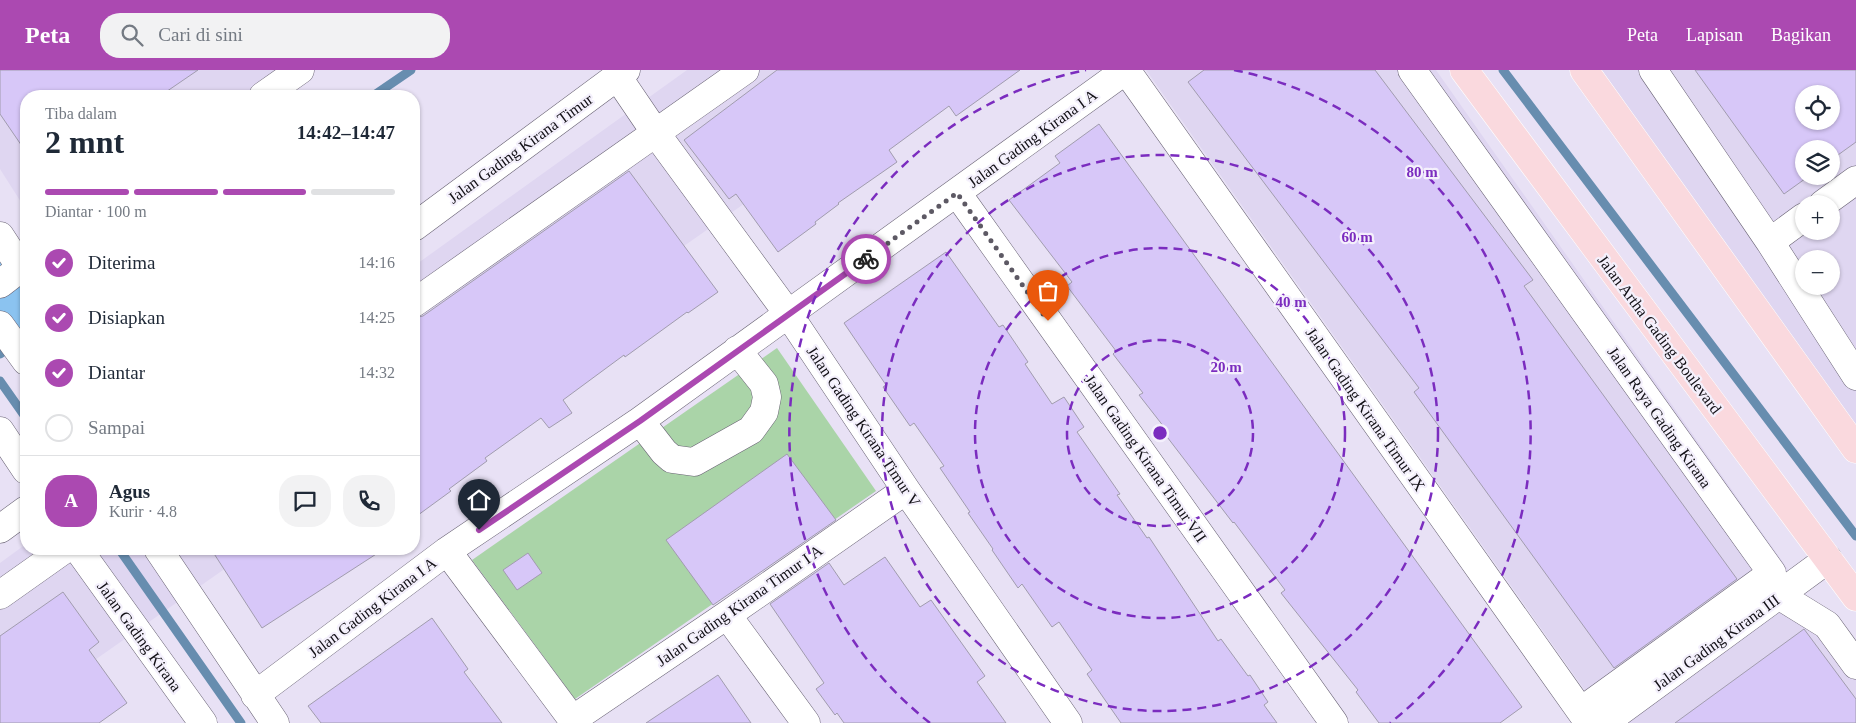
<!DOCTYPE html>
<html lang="id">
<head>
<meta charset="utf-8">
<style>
	body { margin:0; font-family:Georgia,serif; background:#f2f2f3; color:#1f2937; height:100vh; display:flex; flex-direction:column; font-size:19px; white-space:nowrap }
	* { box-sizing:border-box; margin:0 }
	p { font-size:16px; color:#747a83 }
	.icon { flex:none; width:28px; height:28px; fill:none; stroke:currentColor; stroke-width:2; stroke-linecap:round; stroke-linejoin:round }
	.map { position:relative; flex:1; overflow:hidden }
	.side { position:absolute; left:20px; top:20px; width:400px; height:465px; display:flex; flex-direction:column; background:#fff; border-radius:20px; box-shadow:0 1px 4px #0004 }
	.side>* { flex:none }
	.tools { position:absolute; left:1795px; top:15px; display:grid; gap:10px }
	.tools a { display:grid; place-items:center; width:45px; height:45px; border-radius:50%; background:#fff; box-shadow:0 1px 4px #0004; font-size:25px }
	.pin { position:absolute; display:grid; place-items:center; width:42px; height:42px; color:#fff; margin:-51px -21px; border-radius:50% 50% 50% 0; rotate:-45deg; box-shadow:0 0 5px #0007 }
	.pin .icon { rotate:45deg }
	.courier { position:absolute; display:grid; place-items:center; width:50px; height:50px; margin:-25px; border:4px solid #ab49b1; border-radius:50%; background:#fff; color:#222; box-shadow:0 1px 6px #0007 }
	.head em { font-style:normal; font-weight:700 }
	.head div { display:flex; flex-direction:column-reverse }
	.head { display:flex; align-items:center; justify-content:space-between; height:85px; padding:0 25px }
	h1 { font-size:32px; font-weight:700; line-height:38px }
	.bar { display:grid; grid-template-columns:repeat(4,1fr); gap:8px 5px; align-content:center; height:60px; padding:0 25px }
	.bar i { height:6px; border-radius:4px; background:#e0e1e3 }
	.bar .on { background:#ab49b1 }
	.bar p { grid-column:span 4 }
	.line { display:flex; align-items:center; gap:12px; padding:0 25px; border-top:1px solid #e0e1e3 }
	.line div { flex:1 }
	.round { display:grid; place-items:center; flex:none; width:52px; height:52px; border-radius:20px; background:#f2f2f3 }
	ol { padding:0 25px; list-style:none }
	li { display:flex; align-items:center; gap:15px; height:55px }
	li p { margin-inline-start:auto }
	li .icon { padding:5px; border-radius:50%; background:#ab49b1; color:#fff; stroke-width:4 }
	li:last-child { color:#747a83 }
	li i { width:28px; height:28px; border:2px solid #e0e1e3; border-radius:50% }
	header { display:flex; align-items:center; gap:30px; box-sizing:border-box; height:70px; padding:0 25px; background:#ab49b1; color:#fff }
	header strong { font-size:24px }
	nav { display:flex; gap:28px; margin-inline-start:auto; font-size:18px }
	.search { width:350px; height:45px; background:#f2f2f3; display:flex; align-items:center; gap:12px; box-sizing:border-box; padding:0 18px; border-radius:20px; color:#747a83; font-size:19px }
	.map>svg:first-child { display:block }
	.built { fill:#dfd6f1; fill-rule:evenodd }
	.green { fill:#aad4a8 }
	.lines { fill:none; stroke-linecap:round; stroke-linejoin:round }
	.stream { stroke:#678daf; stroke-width:9 }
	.river { stroke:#8bc3f0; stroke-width:55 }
	.building { fill:#d7c7f8; stroke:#a19cae; fill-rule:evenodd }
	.minor-casing { stroke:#696374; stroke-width:29 }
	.major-casing { stroke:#fff; stroke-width:29 }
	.minor { stroke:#fff; stroke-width:28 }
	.major { stroke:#fad9de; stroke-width:28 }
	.done { stroke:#5d5964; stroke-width:5; stroke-dasharray:0 9 }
	.route { stroke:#ab49b1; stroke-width:6 }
	.ring { fill:none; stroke:#7b2cbf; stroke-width:2.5; stroke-dasharray:9 6 }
	.labels { text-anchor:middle; stroke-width:4.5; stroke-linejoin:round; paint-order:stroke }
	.street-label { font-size:16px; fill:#121016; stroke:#f4f0fc }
	.centre { fill:#7b2cbf; stroke:#f4f0fc; stroke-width:2.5 }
	.ring-label { font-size:15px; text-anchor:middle; font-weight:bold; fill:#7b2cbf; stroke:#f4f0fc; stroke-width:4.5; stroke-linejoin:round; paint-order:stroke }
</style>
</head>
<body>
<header>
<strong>Peta</strong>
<div class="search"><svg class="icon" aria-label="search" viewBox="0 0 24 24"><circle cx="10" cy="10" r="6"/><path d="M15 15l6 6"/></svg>Cari di sini</div>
<nav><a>Peta</a><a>Lapisan</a><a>Bagikan</a></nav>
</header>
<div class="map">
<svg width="1856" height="653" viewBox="0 0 1856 653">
	<rect width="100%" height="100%" fill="#e8e1f5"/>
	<path class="built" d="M0 0H312L274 26H26V140L0 99Z
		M687 0H934L414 366V196Z
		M1146 0H1436L1806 525 1856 591V653H1608Z
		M1602 0H1856V372ZM1804 24H1831V51H1804ZM1804 79H1831V106H1804ZM1804 134H1831V161H1804ZM1804 189H1831V216H1804Z
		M26 474V479H253L5 653H0V493Z"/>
	<path class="green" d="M777 278 876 421 575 629 472 490Z"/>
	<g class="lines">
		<path class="stream" d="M1503 0 1856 466
			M373 26 411 0
			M0 284 26 266
			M0 311 26 348
			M119 479 241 653"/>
		<path class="river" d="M0 212 26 253"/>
	</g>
	<path class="building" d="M0 0H198L160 26H26V82L0 44Z
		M777 0H1020L956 46 949 36 889 80 897 92 838 133 839 134 815 152 816 154 778 182 736 124 729 129 684 70Z
		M1204 0H1375L1533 210 1524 216 1737 509 1614 598 1414 322 1419 318 1188 12Z
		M1695 0H1856V72L1831 90V79H1804V106H1809L1784 124ZM1804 24H1831V51H1804Z
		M1099 54 1522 637 1500 653H1379L1356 622 1358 620 1281 523 1285 520 1234 452 1233 453 1161 359 1164 357 1139 325 1143 323 1113 284 1116 281 1067 216 1072 212 1009 130 1060 93 1055 86Z
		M629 101 718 222 688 243 687 242 625 287 624 285 563 330 572 343 549 358 541 348 485 388 487 391 449 419 451 421 414 448V248L423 246Z
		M946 182 999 257 1003 255 1028 292 1025 294 1052 334 1064 327 1084 357 1077 362 1120 424 1117 425 1147 468 1149 467 1218 571 1221 569 1248 606 1250 605 1268 632 1264 635 1277 653H1121L1087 604 1092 600 1059 552 1052 557 1022 514 1018 518 992 480 993 479 968 443 970 442 940 398 944 396 914 353 910 356 883 317 886 315 844 253Z
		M787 384 836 450 713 535 666 470Z
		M211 479H384L262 558Z
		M528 483 542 503 517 520 503 500Z
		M885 487 920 537 931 530 985 606 977 612 1006 653H844L837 643 835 645 816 619 824 613 770 534 829 493 844 515Z
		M63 522 99 572 89 580 127 633 99 653H0V566Z
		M432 548 468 599 464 602 502 653H321L308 636Z
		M1804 559 1856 629V653H1675Z
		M718 605 751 653H646Z"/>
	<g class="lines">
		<defs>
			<path id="minor" d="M1126 0 1589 653
				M1412 0 1772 503 1581 641
				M1653 0 1770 172 1856 306
				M617 6 655 62 789 245 906 420 1068 653
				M263 26 300 0
				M957 123 1334 653
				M1823 134 1856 110
				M414 157 626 0
				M0 166 21 198
				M1770 172 1804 147
				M0 214 26 194
				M414 233 745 0
				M0 255 26 291
				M640 351 664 382 672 389 694 392 751 360 764 342 767 327 764 314 737 280
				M0 361 26 400
				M0 459 26 440
				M78 479 203 653
				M158 479 275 653
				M447 481 575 653
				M0 525 65 479
				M1780 526 1827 555 1856 595
				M727 545 806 653
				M255 625 447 481 640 351 1126 0
				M572 650 727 545 906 420
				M1604 653 1828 489"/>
			<path id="major" d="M1464 0 1856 527
				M1584 0 1856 379"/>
		</defs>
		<use href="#minor" class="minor-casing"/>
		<use href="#major" class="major-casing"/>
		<use href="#minor" class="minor"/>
		<use href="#major" class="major"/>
	</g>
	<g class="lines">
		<path class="done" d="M866 189 957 123 1048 251"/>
		<path class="route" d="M479 460 640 351 866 189"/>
	</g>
	<g class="ring">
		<circle cx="1160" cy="363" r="93"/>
		<circle cx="1160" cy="363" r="185"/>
		<circle cx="1160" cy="363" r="278"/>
		<path d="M930 653A370 370 0 0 1 1086 0M1234 0A370 370 0 0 1 1390 653"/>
	</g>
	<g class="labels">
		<g class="street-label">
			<text transform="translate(1032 68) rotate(-36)" y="6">Jalan Gading Kirana I A</text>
			<text transform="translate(520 78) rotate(-36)" y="6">Jalan Gading Kirana Timur</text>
			<text transform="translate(1660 264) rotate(53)" y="6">Jalan Artha Gading Boulevard</text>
			<text transform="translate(1366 339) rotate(55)" y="6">Jalan Gading Kirana Timur IX</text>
			<text transform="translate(1660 347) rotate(55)" y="6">Jalan Raya Gading Kirana</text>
			<text transform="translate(864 356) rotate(56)" y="6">Jalan Gading Kirana Timur V</text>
			<text transform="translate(1146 388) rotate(55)" y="6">Jalan Gading Kirana Timur VII</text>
			<text transform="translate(739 535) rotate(-35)" y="6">Jalan Gading Kirana Timur I A</text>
			<text transform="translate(372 537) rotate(-37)" y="6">Jalan Gading Kirana I A</text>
			<text transform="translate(140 566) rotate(54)" y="6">Jalan Gading Kirana</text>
			<text transform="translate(1716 572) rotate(-36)" y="6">Jalan Gading Kirana III</text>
		</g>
	</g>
	<circle cx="1160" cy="363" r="8" class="centre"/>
	<g class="ring-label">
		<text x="1422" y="107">80 m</text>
		<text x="1357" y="172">60 m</text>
		<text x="1291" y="237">40 m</text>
		<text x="1226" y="302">20 m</text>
	</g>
</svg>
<div class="tools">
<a><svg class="icon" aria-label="locate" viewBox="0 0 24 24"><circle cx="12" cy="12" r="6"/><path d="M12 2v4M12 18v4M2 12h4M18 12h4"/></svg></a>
<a><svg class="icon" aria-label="layers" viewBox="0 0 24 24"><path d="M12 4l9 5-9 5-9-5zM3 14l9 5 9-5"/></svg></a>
<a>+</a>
<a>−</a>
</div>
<div class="pin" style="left:1048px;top:251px;background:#ea580c"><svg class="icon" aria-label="bag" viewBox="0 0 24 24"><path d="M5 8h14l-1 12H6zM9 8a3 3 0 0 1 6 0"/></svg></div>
<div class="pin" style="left:479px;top:460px;background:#1f2937"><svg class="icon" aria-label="home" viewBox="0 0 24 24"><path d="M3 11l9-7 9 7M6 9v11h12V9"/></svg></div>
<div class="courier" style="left:866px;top:189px"><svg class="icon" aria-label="bike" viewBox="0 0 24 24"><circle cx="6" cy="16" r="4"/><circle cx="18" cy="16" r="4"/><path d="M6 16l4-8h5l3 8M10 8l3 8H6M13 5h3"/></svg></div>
<section class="side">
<div class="head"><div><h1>2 mnt</h1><p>Tiba dalam</p></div><em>14:42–14:47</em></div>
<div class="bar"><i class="on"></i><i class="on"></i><i class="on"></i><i></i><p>Diantar · 100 m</p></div>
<ol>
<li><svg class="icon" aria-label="check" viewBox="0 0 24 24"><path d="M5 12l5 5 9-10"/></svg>Diterima<p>14:16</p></li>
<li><svg class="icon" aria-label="check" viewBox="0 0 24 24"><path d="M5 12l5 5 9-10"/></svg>Disiapkan<p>14:25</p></li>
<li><svg class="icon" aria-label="check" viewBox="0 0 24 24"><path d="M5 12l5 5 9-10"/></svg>Diantar<p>14:32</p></li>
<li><i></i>Sampai</li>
</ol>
<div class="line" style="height:90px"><b class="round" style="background:#ab49b1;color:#fff">A</b><div><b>Agus</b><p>Kurir · 4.8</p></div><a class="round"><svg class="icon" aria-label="chat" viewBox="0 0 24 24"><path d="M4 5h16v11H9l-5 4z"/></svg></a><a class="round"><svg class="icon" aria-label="phone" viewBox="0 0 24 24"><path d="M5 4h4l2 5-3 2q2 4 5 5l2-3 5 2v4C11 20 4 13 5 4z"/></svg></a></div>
</section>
</div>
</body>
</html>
